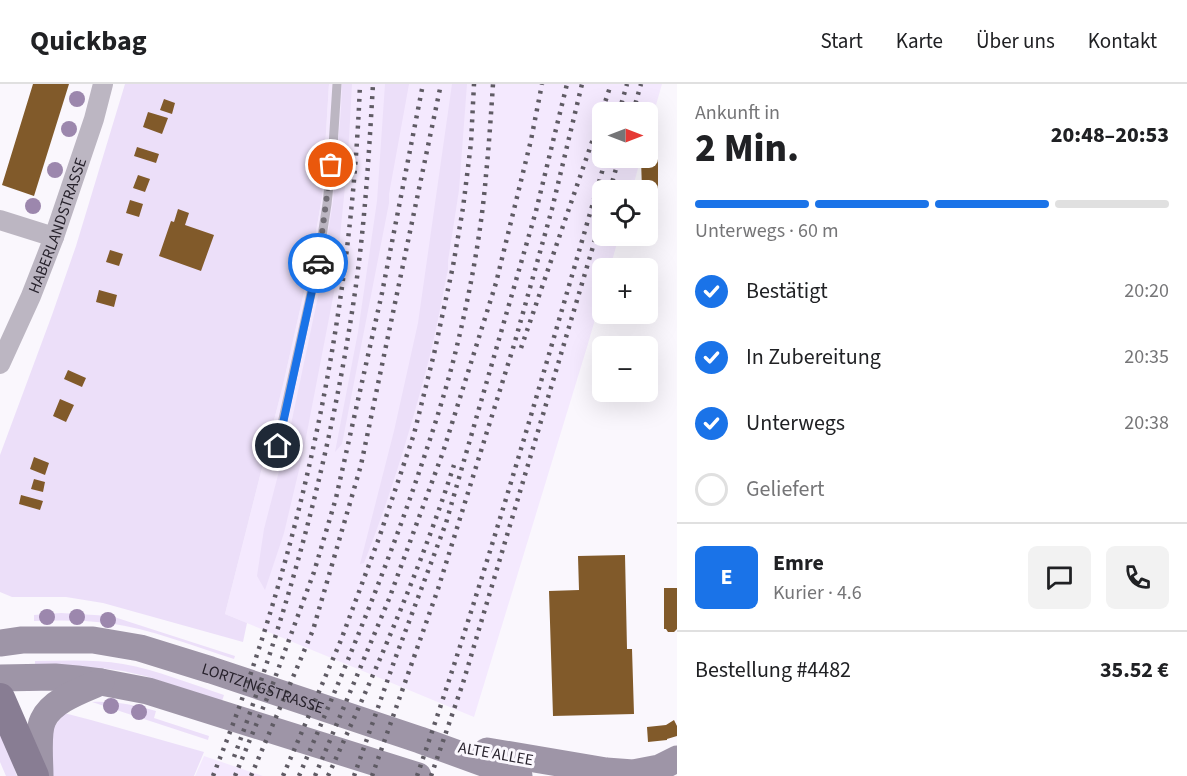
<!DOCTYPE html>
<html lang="de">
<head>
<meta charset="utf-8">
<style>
	body { margin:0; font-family:"Source Sans 3",sans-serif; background:#f2f2f2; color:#202124; height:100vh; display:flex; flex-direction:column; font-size:22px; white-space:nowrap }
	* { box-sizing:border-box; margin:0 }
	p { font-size:20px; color:#757577 }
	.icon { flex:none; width:33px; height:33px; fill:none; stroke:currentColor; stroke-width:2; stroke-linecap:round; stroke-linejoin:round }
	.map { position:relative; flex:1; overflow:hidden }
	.sheet { display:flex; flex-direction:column; background:#fff; width:510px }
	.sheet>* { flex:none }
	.needle { width:39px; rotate:90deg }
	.buttons { position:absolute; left:592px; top:18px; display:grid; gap:12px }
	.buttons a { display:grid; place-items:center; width:66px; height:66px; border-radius:9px; background:#fff; box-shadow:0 6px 24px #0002; font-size:30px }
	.pin { position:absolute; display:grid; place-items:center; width:51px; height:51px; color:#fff; margin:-26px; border:3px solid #fff; border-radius:50%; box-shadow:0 2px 6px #0007 }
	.courier { position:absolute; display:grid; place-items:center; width:60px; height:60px; margin:-30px; border:4px solid #1a73e8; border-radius:50%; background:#fff; color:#222; box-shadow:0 2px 8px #0007 }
	.summary em { font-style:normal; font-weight:800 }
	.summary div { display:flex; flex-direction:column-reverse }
	.summary { display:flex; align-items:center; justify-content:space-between; height:102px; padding:0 18px }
	h1 { font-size:39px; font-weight:800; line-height:45px }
	.bar { display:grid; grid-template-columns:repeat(4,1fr); gap:9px 6px; align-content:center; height:72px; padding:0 18px }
	.bar i { height:8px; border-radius:4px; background:#e0e0e0 }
	.bar .current { background:#1a73e8 }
	.bar p { grid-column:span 4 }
	.line { display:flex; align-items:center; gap:15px; padding:0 18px; border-top:2px solid #e0e0e0 }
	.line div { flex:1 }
	.round { display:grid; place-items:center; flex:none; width:63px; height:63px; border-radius:9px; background:#f2f2f2 }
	ol { padding:0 18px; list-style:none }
	li { display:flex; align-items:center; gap:18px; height:66px }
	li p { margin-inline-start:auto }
	li .icon { padding:6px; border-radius:50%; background:#1a73e8; color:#fff; stroke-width:4 }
	li:last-child { color:#757577 }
	li i { width:33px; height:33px; border:3px solid #e0e0e0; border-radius:50% }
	header { display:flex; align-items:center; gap:36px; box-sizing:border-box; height:84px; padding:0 30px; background:#fff; border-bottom:2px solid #e0e0e0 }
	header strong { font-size:28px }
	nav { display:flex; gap:33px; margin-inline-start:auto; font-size:21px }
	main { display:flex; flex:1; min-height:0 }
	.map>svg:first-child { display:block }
	.built { fill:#f4e9fe }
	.green { fill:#ecdff9 }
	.building { fill:#815a2a }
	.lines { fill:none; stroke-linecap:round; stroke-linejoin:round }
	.lane { stroke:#bcb6c2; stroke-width:9 }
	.street { stroke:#bcb6c2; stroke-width:20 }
	.secondary { stroke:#9e95a7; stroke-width:27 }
	.primary { stroke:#887d93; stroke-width:30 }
	.rail { stroke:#5f5b64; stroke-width:4.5; stroke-dasharray:3 6; stroke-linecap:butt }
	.tree { fill:#9c87ad }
	.done { stroke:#716d75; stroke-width:6; stroke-dasharray:0 10.8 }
	.route { stroke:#1a73e8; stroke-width:8 }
	.labels { text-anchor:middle; stroke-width:6; stroke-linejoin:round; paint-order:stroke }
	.street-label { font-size:16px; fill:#27222c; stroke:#faf7fd }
</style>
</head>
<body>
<header>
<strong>Quickbag</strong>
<nav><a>Start</a><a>Karte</a><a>Über uns</a><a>Kontakt</a></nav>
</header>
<main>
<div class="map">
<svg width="677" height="692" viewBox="0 0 677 692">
	<rect width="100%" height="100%" fill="#faf7fd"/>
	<path class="built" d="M329 0H662L648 49V28H603V74H641L632 106H603V152H619L610 184H603V208L587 263 474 633 225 530 283 301 311 177 322 113Z
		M204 672 263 692H195Z"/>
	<path class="green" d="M125 0H329L322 113 311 177 283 301 225 530 247 539 243 558 103 519 66 513H12L0 508V371L52 231 76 162Z
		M342 0H352L348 72 335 203 303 369 284 449 265 506 257 492 264 445 290 345 320 203 333 117 341 26Z
		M385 0H409L389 110V119L342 360 335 368 358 248 377 117Z
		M452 0H467L459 106 448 177V185C442 214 437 243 430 271 412 341 391 411 364 479L360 480 394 347 418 239Z
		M61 529 111 532 235 572 234 575C193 562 151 545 108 539 84 536 59 536 34 537V531Z
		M35 577C65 577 94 575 123 580 157 586 191 600 224 611L222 617 145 592 123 587 101 584 35 585Z
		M92 618C115 617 134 621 156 627L154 634 209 652 208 656Z
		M64 629 91 636 204 668 194 692H53L51 647Z
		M0 642 17 692H6L0 678Z"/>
	<path class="building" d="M33 0H69L34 112 2 101Z
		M164 15 175 19 172 30 160 26Z
		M148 28 168 34 162 50 143 43Z
		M137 63 159 70 156 79 134 72Z
		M641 75H658V111H648V106H642Z
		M138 91 150 95 145 108 133 104Z
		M130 116 143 120 139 133 126 129Z
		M178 125 189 129 185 141 214 151 201 187 159 172 171 137 174 138Z
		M110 166 123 170 119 182 106 178Z
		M99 206 117 211 114 223 96 218Z
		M68 286 86 294 82 303 64 295Z
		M60 315 74 321 66 338 53 332Z
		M34 373 49 379 45 391 30 385Z
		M34 395 45 398 43 408 31 405Z
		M21 411 43 417 40 426 19 420Z
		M625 471 627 565H632L634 630 553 632 549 507 579 506 578 472Z
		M664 504H677V545L674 548H668L666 545H664Z
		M674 636 677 642V652L667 655V656L648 658 647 643 666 641Z"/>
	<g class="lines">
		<path class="lane" d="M277 362 318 178 327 120 333 62 337 0"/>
		<g class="street">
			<path d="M0 136 54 153"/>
			<path id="s1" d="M0 280 31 212 54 153 94 35 103 0"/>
		</g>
		<g class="secondary">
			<path id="s2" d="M0 559 22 556H93L140 564 211 586 420 656 519 692"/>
			<path d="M0 594 55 593 77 595 101 598 148 607 418 692"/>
			<path d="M487 667 606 687 633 689 659 684 677 675"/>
			<path d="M40 692C40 678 37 648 43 636 52 616 83 606 101 598"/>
		</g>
		<path class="primary" d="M0 614 34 692"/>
		<path class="rail" d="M619 28 627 0
			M633 28 641 0
			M610 106 619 74
			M521 264 593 55 611 0
			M234 673C290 522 332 367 355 208 365 139 369 69 373 0
			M213 692C223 666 233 641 242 615 311 418 352 209 360 0
			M235 692 272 602 314 488 336 414 382 209 423 0
			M251 692 313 546 361 381 441 0
			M283 692 341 556 379 454 414 350 434 270 453 182 463 124 471 59 474 0
			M299 692C340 596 381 499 415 400 429 359 443 317 454 274 469 214 481 152 486 91 489 61 491 30 493 0
			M315 692 389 515 443 368 496 199 531 56 542 0
			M328 692C374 590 420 487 454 381
			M354 692 395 575 446 439 536 127 567 0
			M372 692 438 505 514 261 552 125 582 0
			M417 692C487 488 546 281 606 74
			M431 692 463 599 603 129"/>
	</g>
	<g class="tree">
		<circle cx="77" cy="15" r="8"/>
		<circle cx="69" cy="45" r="8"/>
		<circle cx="55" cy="86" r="8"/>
		<circle cx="33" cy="122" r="8"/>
		<circle cx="47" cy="533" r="8"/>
		<circle cx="77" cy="533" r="8"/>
		<circle cx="108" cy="536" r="8"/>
		<circle cx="111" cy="622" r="8"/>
		<circle cx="139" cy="628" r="8"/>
	</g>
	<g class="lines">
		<path class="done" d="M318 179 331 81"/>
		<path class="route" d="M278 362 318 179"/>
	</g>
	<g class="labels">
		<g class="street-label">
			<text dy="6" stroke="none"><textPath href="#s1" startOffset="150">HABERLANDSTRASSE</textPath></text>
			<text dy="6" stroke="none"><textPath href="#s2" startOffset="270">LORTZINGSTRASSE</textPath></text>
			<text transform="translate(496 669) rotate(10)" y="6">ALTE ALLEE</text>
		</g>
	</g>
</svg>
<div class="buttons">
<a><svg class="needle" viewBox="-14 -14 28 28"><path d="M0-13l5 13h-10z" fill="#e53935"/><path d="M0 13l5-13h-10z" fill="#757577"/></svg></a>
<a><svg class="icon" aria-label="locate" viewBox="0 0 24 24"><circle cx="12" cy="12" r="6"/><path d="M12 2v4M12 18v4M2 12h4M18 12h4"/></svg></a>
<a>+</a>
<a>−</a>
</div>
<div class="pin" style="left:331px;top:81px;background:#ea580c"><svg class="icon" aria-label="bag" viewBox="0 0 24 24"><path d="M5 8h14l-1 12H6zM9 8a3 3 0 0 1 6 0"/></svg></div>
<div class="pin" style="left:278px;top:362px;background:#1f2937"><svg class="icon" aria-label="home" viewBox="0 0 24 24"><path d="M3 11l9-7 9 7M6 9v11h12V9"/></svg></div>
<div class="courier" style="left:318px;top:179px"><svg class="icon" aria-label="car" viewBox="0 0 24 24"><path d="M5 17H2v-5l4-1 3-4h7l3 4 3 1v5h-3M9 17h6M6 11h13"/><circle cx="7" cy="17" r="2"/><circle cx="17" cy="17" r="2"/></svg></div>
</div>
<section class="sheet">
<div class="summary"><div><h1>2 Min.</h1><p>Ankunft in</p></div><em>20:48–20:53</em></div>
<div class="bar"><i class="current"></i><i class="current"></i><i class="current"></i><i></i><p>Unterwegs · 60 m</p></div>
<ol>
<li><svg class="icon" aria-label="check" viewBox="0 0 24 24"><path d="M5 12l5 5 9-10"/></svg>Bestätigt<p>20:20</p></li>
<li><svg class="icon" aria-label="check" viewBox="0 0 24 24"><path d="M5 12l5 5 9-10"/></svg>In Zubereitung<p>20:35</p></li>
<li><svg class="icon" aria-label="check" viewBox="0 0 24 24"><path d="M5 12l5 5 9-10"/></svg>Unterwegs<p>20:38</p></li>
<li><i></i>Geliefert</li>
</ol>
<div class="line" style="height:108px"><b class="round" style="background:#1a73e8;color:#fff">E</b><div><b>Emre</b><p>Kurier · 4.6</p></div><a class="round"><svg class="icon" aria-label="chat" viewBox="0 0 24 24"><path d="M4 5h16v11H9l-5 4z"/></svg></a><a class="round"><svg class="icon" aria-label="phone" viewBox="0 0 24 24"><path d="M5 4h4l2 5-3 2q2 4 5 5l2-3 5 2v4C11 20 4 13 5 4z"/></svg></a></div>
<div class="line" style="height:78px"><div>Bestellung #4482</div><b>35.52 €</b></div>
</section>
</main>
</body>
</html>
